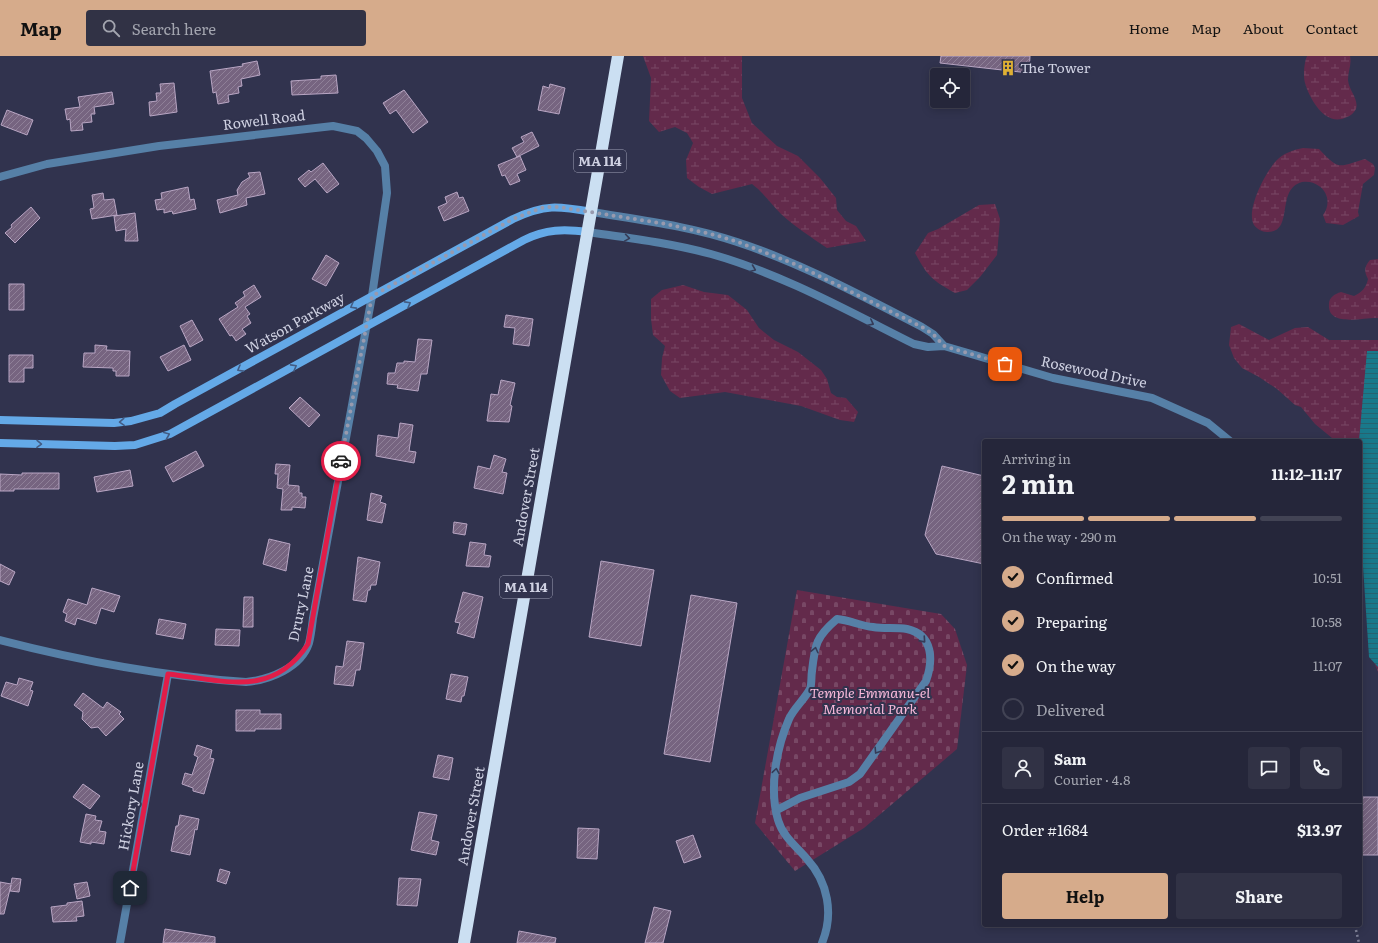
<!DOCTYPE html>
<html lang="en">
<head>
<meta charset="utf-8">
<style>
	body { margin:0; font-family:Literata,serif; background:#313245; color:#f1f3f6; height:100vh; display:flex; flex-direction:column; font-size:15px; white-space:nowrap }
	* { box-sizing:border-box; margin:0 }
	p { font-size:13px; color:#a3a5af }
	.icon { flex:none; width:22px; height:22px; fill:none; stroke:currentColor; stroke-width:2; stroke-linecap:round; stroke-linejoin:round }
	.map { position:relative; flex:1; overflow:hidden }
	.sheet { position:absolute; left:982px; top:383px; width:380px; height:488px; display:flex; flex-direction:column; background:#25263a; border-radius:4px; box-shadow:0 2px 10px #0003,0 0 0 1px #424354 }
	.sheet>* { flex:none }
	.fabs { position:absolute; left:930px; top:12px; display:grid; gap:8px }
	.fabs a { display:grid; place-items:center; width:40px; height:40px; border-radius:4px; background:#25263a; box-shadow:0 2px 10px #0003,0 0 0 1px #424354; font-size:20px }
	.pin { position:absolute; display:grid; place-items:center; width:34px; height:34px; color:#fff; margin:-17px; border-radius:8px; box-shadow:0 2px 6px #0006 }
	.courier { position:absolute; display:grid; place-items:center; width:40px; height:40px; margin:-20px; border:3px solid #e11d48; border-radius:50%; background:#fff; color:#222; box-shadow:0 1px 5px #0007 }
	.headline em { font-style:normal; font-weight:700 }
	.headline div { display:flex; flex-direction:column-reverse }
	.headline { display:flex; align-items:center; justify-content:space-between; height:68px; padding:0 20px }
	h1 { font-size:26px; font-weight:700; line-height:30px }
	.bar { display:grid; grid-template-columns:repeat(4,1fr); gap:6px 4px; align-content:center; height:48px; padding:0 20px }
	.bar i { height:5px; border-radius:3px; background:#424354 }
	.bar .current { background:#d6ab8b }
	.bar p { grid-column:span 4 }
	.line { display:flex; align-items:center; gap:10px; padding:0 20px; border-top:1px solid #424354 }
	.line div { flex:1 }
	.round { display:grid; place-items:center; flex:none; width:42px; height:42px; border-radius:4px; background:#313245 }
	ol { padding:0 20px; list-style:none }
	li { display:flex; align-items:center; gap:12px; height:44px }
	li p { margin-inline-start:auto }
	li .icon { padding:4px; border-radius:50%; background:#d6ab8b; color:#111; stroke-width:4 }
	li:last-child { color:#a3a5af }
	li i { width:22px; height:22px; border:2px solid #424354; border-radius:50% }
	.action { display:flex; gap:8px; margin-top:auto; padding:8px 20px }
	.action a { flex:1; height:46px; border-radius:4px; background:#d6ab8b; color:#111; font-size:16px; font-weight:700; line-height:46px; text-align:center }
	.action a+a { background:#313245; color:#f1f3f6 }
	header { display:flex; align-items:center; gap:24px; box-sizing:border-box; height:56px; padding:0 20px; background:#d6ab8b; color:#111 }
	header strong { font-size:19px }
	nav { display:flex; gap:22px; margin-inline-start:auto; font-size:14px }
	.search { width:280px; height:36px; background:#313245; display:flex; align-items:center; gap:10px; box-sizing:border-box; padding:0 14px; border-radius:4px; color:#a3a5af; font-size:15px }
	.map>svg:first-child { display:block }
	.wetland { fill:url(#wetland-marsh) }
	.cemetery { fill:url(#cemetery-stones) }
	.water { fill:url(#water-rules) }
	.building { fill:url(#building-hatch); stroke:#b9a6c4 }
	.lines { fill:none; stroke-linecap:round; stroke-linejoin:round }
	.path { stroke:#808298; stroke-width:2.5; stroke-dasharray:2 3; stroke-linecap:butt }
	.lane { stroke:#5680a7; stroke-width:8 }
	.street { stroke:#5680a7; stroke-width:8 }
	.secondary { stroke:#64a9e7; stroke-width:8 }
	.highway { stroke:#cbdff2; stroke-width:12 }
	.oneway { stroke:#353b57 }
	.oneway2 { stroke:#435c84 }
	.done { stroke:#989aae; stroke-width:4; stroke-dasharray:0 7.2 }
	.route { stroke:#e11d48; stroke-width:5 }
	.labels { text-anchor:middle; stroke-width:4; stroke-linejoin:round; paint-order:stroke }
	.shield { fill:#31334e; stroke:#a0a2b6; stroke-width:1 }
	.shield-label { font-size:13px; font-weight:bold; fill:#cfd1e2 }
	.poi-label { font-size:14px; fill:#cfd1e2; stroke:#31334e; text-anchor:start }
	.street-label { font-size:14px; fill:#cfd1e2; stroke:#31334e }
	.park-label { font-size:14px; font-style:italic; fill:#f7b8d9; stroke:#31334e }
</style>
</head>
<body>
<header>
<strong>Map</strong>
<div class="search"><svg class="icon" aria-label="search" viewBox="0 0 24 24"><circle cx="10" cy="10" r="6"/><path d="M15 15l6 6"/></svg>Search here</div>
<nav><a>Home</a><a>Map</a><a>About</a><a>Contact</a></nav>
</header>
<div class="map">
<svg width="1378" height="887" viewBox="0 0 1378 887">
	<defs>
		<pattern id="wetland-marsh" width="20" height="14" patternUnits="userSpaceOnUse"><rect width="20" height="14" fill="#632a4b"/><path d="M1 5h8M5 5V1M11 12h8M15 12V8" fill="none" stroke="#784865"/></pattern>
		<pattern id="cemetery-stones" width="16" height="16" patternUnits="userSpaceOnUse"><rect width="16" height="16" fill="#632a4b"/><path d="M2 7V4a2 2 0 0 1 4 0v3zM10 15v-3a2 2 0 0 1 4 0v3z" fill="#784865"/></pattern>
		<pattern id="water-rules" width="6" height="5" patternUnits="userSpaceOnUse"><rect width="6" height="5" fill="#19798b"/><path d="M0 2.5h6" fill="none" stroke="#28626f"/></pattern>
		<pattern id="building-hatch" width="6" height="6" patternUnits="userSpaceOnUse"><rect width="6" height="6" fill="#766480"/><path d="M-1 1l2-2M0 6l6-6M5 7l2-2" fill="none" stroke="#8f8098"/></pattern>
	</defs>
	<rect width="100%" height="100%" fill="#31334e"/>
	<path class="wetland" d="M643 0H742V42L752 67 777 90 798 100 820 122 836 142 837 154 846 165 856 170 866 185 827 192C811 181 795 171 781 158 771 148 764 137 752 128L712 138 699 131 687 122 686 104 693 87 687 77 675 71 659 76 649 65 651 22Z
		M1307 0H1350C1352 8 1348 15 1348 24 1349 35 1359 43 1356 53 1354 57 1350 60 1347 61 1326 72 1310 44 1305 27 1303 20 1304 7 1307 0Z
		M1303 92 1319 93C1340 115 1338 111 1365 103L1373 108 1375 112 1374 119 1363 128 1358 156 1359 160 1343 169 1326 167 1323 159C1330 150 1329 137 1319 130 1314 126 1308 125 1302 126 1275 133 1295 177 1267 176 1262 176 1257 173 1254 169 1245 154 1267 113 1278 103 1286 96 1294 94 1303 92Z
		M995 148 1000 163 997 199 980 221 967 234 955 237C932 224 928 221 915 197L928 177 938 173 979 149Z
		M1378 203V262C1364 261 1327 272 1329 248 1329 241 1335 238 1341 236L1354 240C1362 236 1366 232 1368 223 1364 215 1364 211 1370 204Z
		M683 229 704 236 728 239 747 254 759 272 774 284 798 296 821 314 827 323 831 337 837 341 846 342 858 356 854 366 840 364 801 350 725 336 680 342 670 335 661 319 662 302 665 290 653 279 651 263V243L662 234Z
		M1239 268 1269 284 1295 272 1308 271 1329 284H1378V616L1374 606 1360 385H1337L1332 382 1315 368 1301 351 1295 349 1277 333 1259 321 1242 312 1234 302 1229 289 1231 271Z"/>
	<path class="cemetery" d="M797 534 941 558 955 573 967 609 957 693 864 772 795 815 755 767Z"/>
	<path class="water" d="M1367 295H1378V611L1369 601 1361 480 1359 385Z"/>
	<path class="building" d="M941 0H1030L1029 17 940 7Z
		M257 5 260 19 241 23 242 30 238 31 239 37 228 39 229 46 218 48 216 36 213 37 210 15 243 10 242 8Z
		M336 19 338 37 292 39 291 25 321 23V20Z
		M174 27 177 56 150 60 149 46 157 45 156 37H161L160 28Z
		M550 28 565 32 559 58 538 54 543 30 549 32Z
		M404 34 428 66 413 77 396 54 390 58 383 47Z
		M112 36 114 48 94 51 95 58H91L92 66 82 67 83 74 71 75 70 63 67 64 65 53 80 51 78 41Z
		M7 54 33 64 27 79 1 69Z
		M532 76 539 90 517 101 512 92 524 86 521 81Z
		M520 100 526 114 517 118 520 125 510 129 505 119 502 120 498 109Z
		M323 107 339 128 327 137 315 123 305 131 298 123 309 114 311 116Z
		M260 116 265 138 246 142 247 149 220 157 217 144 238 139 237 134 242 126 250 121 248 117Z
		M188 131 190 144 194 143 196 153 173 158 172 155 164 157V153L157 154 155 144 162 143 161 137Z
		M457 136 459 142 463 141 469 155 444 165 438 151 447 147 445 141Z
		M103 137 104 144 114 143 117 159 92 163 90 153 94 152 92 139Z
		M31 151 40 162 15 187 5 177 12 171 11 169Z
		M135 157 138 185H125L126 173 116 175 114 160Z
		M326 199 339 207 326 230 312 223Z
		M9 228H24V254H9Z
		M254 229 261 241 245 251 250 258 247 260 251 267 242 273 246 278 236 285 232 279 230 280 219 263 238 251 235 247 245 240 243 236Z
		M506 259 533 263 529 290 513 288 515 272 504 271Z
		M192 264 203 284 190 291 180 270Z
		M418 283 432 284 427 318H421L418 335 397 332 398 329 387 328 388 317H395L397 307H404V305L415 306Z
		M95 289 107 290 106 294 130 295 129 320H116V315H113V312L83 311 84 297H95Z
		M184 289 191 304 168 315 160 301Z
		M9 299H33V312H24V326H9Z
		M501 324 515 327 510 349 512 350 509 366 487 365 491 338 498 339Z
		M300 341 320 359 309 371 289 352Z
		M400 367 413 369 409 395 416 396 414 407 376 400 378 379 398 382Z
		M196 395 204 410 173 426 165 411Z
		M494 399 506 403 502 416 507 417 503 438 474 432 478 410 490 413Z
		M276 408 290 409 288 429 299 430V437H302V441H306L305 452 292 451V454H281L283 433 277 432 278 418H275Z
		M942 410 984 420V508L936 498 925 479Z
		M130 414 133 430 97 436 94 421Z
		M22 417H59V433H14V435H0V418L22 419Z
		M371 437 382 440 380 446 386 448 382 467 367 464Z
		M454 466 467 468 465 479 453 477Z
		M269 483 290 488 286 515 263 508Z
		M470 486 486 488 484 499 491 500 489 511 466 510Z
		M358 501 380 506 376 529H371L370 534H368L366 546 353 544Z
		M601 505 654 514 641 590 589 581Z
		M0 508 15 516 9 529 0 525Z
		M92 532 120 540 114 556 101 552 96 568 77 562 75 569 65 565 67 558 63 556 68 543 87 549Z
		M463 536 483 541 474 582 457 577 460 567 455 566Z
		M691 539 737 547 710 706 664 698Z
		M244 541H253V571H243Z
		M159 563 186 568 183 583 156 578Z
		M216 573 240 574 239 590 215 589Z
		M347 585 364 587 360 614H356L353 630 334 628 336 610 343 611Z
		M451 618 468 621 464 640H462L461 646 446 643Z
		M19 622 33 626 30 634 33 635 28 650 1 640 6 626 17 629Z
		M83 637 103 652 107 646 121 656 119 658 124 663 106 680 98 671 91 672 82 663 83 656 74 649Z
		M236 654H260V658H281V673H255V675H236Z
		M197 689 212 694 210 702 214 703 204 738 193 735V732L182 728 185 717 192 719 198 701 194 699Z
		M438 699 453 702 449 724 433 721Z
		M83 728 100 740 90 753 73 741Z
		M1360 741H1378V799H1360Z
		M419 756 437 759 431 784 439 786 436 799 411 794Z
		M86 758 96 760 95 764 102 765 99 775 106 776 104 788 91 786V788L80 786Z
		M180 759 199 763 197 774 195 773 190 799 171 795 176 770H178Z
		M578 772 599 773 597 803 577 802Z
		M693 779 701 801 684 807 676 785Z
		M220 813 230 816 226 828 217 825Z
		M12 822 21 823 19 836 10 835 11 829 4 858H0V826L11 828Z
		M399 822 421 823 417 850 397 849Z
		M87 826 90 840 77 843 74 828Z
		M82 845 84 860 76 861 77 865 53 866 51 851 67 849V847Z
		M654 851 671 855 663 887H645Z
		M165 873 215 881V887H163Z
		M519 875 556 882 555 887H517Z"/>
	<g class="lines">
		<path class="path" d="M1356 874 1359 887"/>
		<path class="lane" d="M777 754 800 742 849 726 860 718 926 625C933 605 934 579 907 573 896 571 884 573 873 571 860 570 850 564 837 563 816 581 815 588 812 615 811 621 812 628 810 633 804 644 794 652 789 663 776 693 769 733 778 764 783 781 796 790 807 803 828 826 834 858 822 887"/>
		<path class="street" d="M0 121 47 108 159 90 333 70 357 75 366 82 377 95 385 110 387 137 372 240 313 562C312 570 311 579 309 587 301 612 269 624 246 626 163 620 81 605 0 584
			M592 156C640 164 690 170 737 186 801 207 862 240 922 271L933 278 944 290
			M588 176C629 182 671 187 711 198 782 218 848 255 914 288L928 291 944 290 1053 322 1152 342 1208 367 1230 385
			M120 887 168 618"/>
		<path class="secondary" d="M0 364 114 367 131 365 160 357 175 348 513 163C545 148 558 150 592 156
			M0 387 115 390 135 389 170 378 524 184C546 173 564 173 588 176"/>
		<path class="highway" d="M464 887 618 0"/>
	</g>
	<defs><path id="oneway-chevron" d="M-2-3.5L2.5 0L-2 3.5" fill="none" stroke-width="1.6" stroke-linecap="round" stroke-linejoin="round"/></defs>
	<g class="oneway">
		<use href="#oneway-chevron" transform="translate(627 182) rotate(9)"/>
		<use href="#oneway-chevron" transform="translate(753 213) rotate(22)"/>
		<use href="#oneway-chevron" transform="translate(871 267) rotate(27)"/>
		<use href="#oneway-chevron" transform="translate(923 584) rotate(48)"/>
		<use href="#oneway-chevron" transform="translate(815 594) rotate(-77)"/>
		<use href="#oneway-chevron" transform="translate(877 695) rotate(123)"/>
		<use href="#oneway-chevron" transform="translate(776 715) rotate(-81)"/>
	</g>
	<g class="oneway2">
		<use href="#oneway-chevron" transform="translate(408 248) rotate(-29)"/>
		<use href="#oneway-chevron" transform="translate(353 250) rotate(151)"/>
		<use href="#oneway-chevron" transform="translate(294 311) rotate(-29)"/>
		<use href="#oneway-chevron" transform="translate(240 313) rotate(151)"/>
		<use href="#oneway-chevron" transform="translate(122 366) rotate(176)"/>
		<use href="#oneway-chevron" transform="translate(167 379) rotate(-23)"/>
		<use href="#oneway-chevron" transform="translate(39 388) rotate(1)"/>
	</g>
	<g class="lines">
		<path class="done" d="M341 405 372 240 513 163 544 151H559L666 168 715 179 738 186 797 209 922 271 933 278 944 290 1005 308"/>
		<path class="route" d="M130 832 168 618C224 624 272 643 308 588L341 405"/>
	</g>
	<defs>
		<symbol id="building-bare" viewBox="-9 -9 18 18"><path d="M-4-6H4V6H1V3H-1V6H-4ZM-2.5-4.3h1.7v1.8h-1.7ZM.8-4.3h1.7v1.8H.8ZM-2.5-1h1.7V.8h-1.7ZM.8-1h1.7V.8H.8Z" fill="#dfb034" stroke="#31334e" stroke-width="2.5" paint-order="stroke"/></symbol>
	</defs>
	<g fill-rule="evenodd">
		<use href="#building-bare" x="997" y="1" width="22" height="22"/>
	</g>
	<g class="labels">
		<g class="shield">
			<rect x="574" y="94" width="52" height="22" rx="3"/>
			<rect x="500" y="520" width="52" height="22" rx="3"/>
		</g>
		<g class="shield-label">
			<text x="600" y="110">MA 114</text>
			<text x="526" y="536">MA 114</text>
		</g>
		<g class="poi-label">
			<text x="1020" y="17">The Tower</text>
		</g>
		<g class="street-label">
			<text transform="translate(264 64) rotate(-7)" y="5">Rowell Road</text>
			<text transform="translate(295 267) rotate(-29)" y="5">Watson Parkway</text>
			<text transform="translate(1094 316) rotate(12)" y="5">Rosewood Drive</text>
			<text transform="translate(526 441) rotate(-80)" y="5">Andover Street</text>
			<text transform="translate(301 548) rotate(-78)" y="5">Drury Lane</text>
			<text transform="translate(131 750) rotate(-80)" y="5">Hickory Lane</text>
			<text transform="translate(471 760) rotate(-80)" y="5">Andover Street</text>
		</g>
		<g class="park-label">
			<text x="870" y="642">Temple Emmanu-el<tspan x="870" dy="16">Memorial Park</tspan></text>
		</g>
	</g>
</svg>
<div class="fabs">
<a><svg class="icon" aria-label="locate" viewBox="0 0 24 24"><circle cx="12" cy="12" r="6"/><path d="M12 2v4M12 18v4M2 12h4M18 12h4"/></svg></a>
</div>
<div class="pin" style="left:1005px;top:308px;background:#ea580c"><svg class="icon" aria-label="bag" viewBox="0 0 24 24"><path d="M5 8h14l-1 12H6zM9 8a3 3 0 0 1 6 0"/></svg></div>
<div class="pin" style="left:130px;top:832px;background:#1f2937"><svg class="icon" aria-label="home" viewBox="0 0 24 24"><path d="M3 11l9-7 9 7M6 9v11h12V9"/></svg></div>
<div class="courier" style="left:341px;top:405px"><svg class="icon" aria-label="car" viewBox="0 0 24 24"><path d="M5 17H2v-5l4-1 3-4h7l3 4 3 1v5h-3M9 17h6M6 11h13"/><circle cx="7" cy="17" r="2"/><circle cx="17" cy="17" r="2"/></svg></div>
<section class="sheet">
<div class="headline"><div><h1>2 min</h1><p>Arriving in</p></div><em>11:12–11:17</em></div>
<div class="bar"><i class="current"></i><i class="current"></i><i class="current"></i><i></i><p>On the way · 290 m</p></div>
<ol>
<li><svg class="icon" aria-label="check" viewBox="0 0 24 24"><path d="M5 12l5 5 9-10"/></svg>Confirmed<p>10:51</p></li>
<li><svg class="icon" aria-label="check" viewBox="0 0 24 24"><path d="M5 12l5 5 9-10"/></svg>Preparing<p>10:58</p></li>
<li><svg class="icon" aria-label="check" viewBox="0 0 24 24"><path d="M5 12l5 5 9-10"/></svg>On the way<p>11:07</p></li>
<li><i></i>Delivered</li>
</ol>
<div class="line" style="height:72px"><a class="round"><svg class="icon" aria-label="person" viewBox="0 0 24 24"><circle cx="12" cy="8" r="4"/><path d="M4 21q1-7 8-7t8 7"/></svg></a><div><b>Sam</b><p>Courier · 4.8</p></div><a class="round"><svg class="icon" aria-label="chat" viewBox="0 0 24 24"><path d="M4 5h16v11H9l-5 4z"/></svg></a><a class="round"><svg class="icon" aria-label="phone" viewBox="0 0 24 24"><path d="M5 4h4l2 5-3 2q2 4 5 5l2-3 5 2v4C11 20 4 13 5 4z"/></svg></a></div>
<div class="line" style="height:52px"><div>Order #1684</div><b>$13.97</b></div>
<div class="action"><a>Help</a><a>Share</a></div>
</section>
</div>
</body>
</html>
